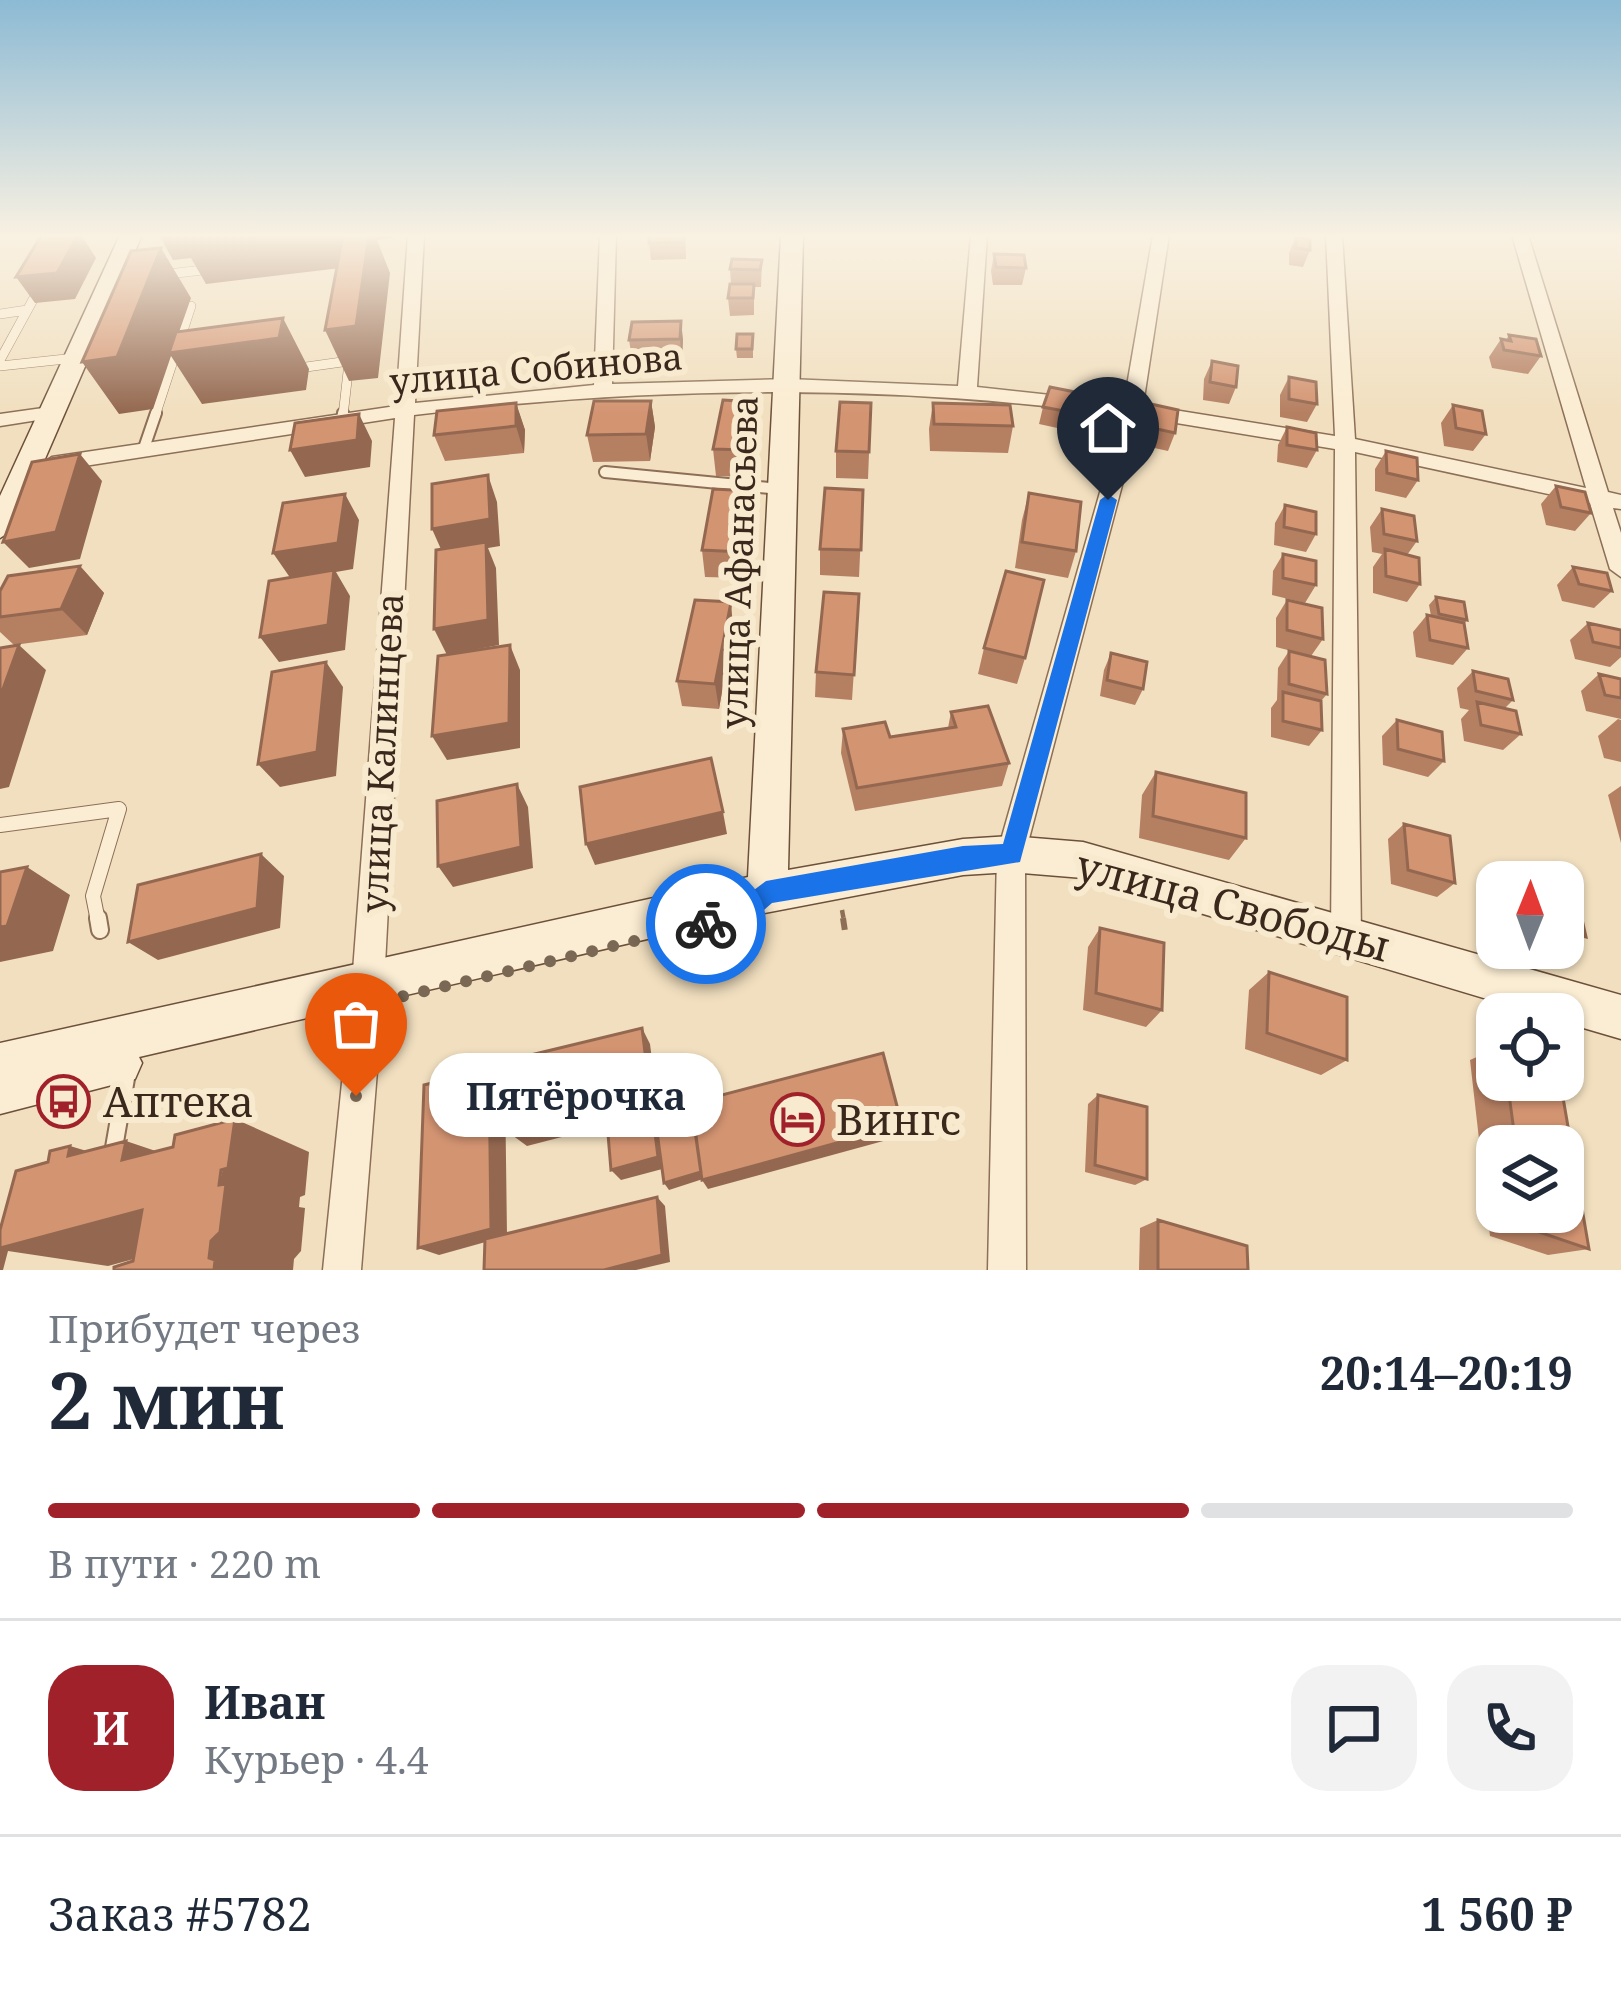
<!DOCTYPE html>
<html lang="ru">
<head>
<meta charset="utf-8">
<style>
	body { margin:0; font-family:"Noto Serif",serif; background:#f2f2f3; color:#1f2937; height:100vh; display:flex; flex-direction:column; font-size:45px; white-space:nowrap }
	* { box-sizing:border-box; margin:0 }
	p { font-size:39px; color:#747a83 }
	.icon { flex:none; width:66px; height:66px; fill:none; stroke:currentColor; stroke-width:2; stroke-linecap:round; stroke-linejoin:round }
	.map { position:relative; height:1270px; overflow:hidden }
	.details { display:flex; flex-direction:column; background:#fff; flex:1 }
	.details>* { flex:none }
	.needle { width:78px; rotate:1deg }
	.tools { position:absolute; left:1476px; top:861px; display:grid; gap:24px }
	.tools a { display:grid; place-items:center; width:108px; height:108px; border-radius:24px; background:#fff; box-shadow:0 3px 9px #0004; font-size:60px }
	.pin { position:absolute; display:grid; place-items:center; width:102px; height:102px; color:#fff; margin:-123px -51px; border-radius:50% 50% 50% 0; rotate:-45deg; box-shadow:0 0 12px #0007 }
	.pin .icon { rotate:45deg }
	.courier { position:absolute; display:grid; place-items:center; width:120px; height:120px; margin:-60px; border:9px solid #1a73e8; border-radius:50%; background:#fff; color:#222; box-shadow:0 3px 15px #0007 }
	.bubble { position:absolute; height:84px; border-radius:36px; background:#fff; box-shadow:0 3px 9px #0004; font-size:39px; font-weight:700; line-height:84px; text-align:center }
	.head em { font-style:normal; font-weight:700 }
	.head div { display:flex; flex-direction:column-reverse }
	.head { display:flex; align-items:center; justify-content:space-between; height:204px; padding:0 48px }
	h1 { font-size:78px; font-weight:700; line-height:90px }
	.bar { display:grid; grid-template-columns:repeat(4,1fr); gap:18px 12px; align-content:center; height:144px; padding:0 48px }
	.bar i { height:15px; border-radius:9px; background:#e0e1e3 }
	.bar .active { background:#a0212a }
	.bar p { grid-column:span 4 }
	.line { display:flex; align-items:center; gap:30px; padding:0 48px; border-top:3px solid #e0e1e3 }
	.line div { flex:1 }
	.round { display:grid; place-items:center; flex:none; width:126px; height:126px; border-radius:36px; background:#f2f2f3 }
	.map>svg:first-child { display:block }
	.lines { fill:none; stroke-linecap:round; stroke-linejoin:round }
	.lane-far3-casing { stroke:#8c6f56; stroke-width:10 }
	.lane-far2-casing { stroke:#8c6f56; stroke-width:14 }
	.lane-far1-casing { stroke:#8c6f56; stroke-width:16 }
	.lane-casing { stroke:#8c6f56; stroke-width:20 }
	.street-casing { stroke:#8c6f56; stroke-width:3 }
	.secondary-casing { stroke:#6d5039; stroke-width:3 }
	.path-far1 { stroke:#8c6f56; stroke-width:4.5; stroke-dasharray:8 6; stroke-linecap:butt }
	.path { stroke:#8c6f56; stroke-width:6; stroke-dasharray:12 9; stroke-linecap:butt }
	.lane-far3 { stroke:#fbedd3; stroke-width:9 }
	.lane-far2 { stroke:#fbedd3; stroke-width:10 }
	.lane-far1 { stroke:#fbedd3; stroke-width:14 }
	.lane { stroke:#fbedd3; stroke-width:16 }
	.street { fill:#fbedd3; fill-rule:evenodd }
	.secondary { fill:#fbedd3; fill-rule:evenodd }
	.wall { fill:#b57f62; fill-rule:evenodd }
	.shaded-wall { fill:#946850 }
	.building { fill:#d39472; stroke:#946850; stroke-width:3 }
	.route { fill:#1a73e8 }
	.done { stroke:#7a6855; stroke-width:12; stroke-dasharray:0 21.6 }
	.labels { text-anchor:middle; stroke-width:12; stroke-linejoin:round; paint-order:stroke }
	.street-label { font-size:36px; fill:#3a281c; stroke:#f8eacf }
	.near-street-label { font-size:42px; fill:#3a281c; stroke:#f8eacf }
	.near-poi-label { font-size:42px; fill:#3a281c; stroke:#f8eacf; text-anchor:start }
</style>
</head>
<body>
<div class="map">
<svg width="1621" height="1270" viewBox="0 0 1621 1270">
	<rect width="100%" height="100%" fill="#f1dfbf"/>
	<g class="lines">
		<defs>
			<path id="lane-far3" d="M160 275 211 269
				M0 314 27 310
				M0 360 40 287
				M0 366 75 358
				M292 369 349 361
				M155 416 191 306
				M343 416 349 363"/>
			<path id="lane-far2" d="M342 421 343 413
				M143 451 156 413
				M605 472 779 489"/>
			<path id="lane-far1" d="M0 825 119 809 93 896 98 921"/>
			<path id="lane" d="M98 918 100 930
				M112 1159 128 1067"/>
			<path id="street" d="M408 235H424L415 403 594 385 600 235H616L612 384 788 379 958 386 971 235H987L977 387 1124 403 1153 235H1169L1143 405 1335 436 1326 235H1342L1355 439 1586 488 1512 235H1528L1608 492 1621 495V509L1613 508 1621 533V577L1610 569 1590 503 1355 452 1361 935 1357 946 1346 950 1335 946 1331 935 1335 449 1140 417 1025 854 1026 1270H988L997 854 1122 415C886 384 651 385 414 415L384 984 361 1270H323L352 984 395 418 52 471 42 464 52 457 396 406Z
				M50 407 57 409V417L0 426V414Z"/>
			<path id="secondary" d="M120 235H142L15 528 0 538V496Z
				M781 235H803L788 870 963 839 1011 836 1083 842 1621 995V1039L1563 1022V1014H1537L1083 878 1011 872 963 875 738 918 139 1057 142 1063 135 1079 0 1114V1043L748 877Z"/>
		</defs>
		<use href="#lane-far3" class="lane-far3-casing"/>
		<use href="#lane-far2" class="lane-far2-casing"/>
		<use href="#lane-far1" class="lane-far1-casing"/>
		<use href="#lane" class="lane-casing"/>
		<use href="#street" class="street-casing"/>
		<use href="#secondary" class="secondary-casing"/>
		<path class="path-far1" d="M842 910 844 921"/>
		<path class="path" d="M843 918 846 938"/>
		<use href="#lane-far3" class="lane-far3"/>
		<use href="#lane-far2" class="lane-far2"/>
		<use href="#lane-far1" class="lane-far1"/>
		<use href="#lane" class="lane"/>
		<use href="#street" class="street"/>
		<use href="#secondary" class="secondary"/>
	</g>
	<path class="wall" d="M685 235 686 259 651 260 649 243Z
		M1296 236 1310 250 1303 267 1289 265V253Z
		M994 254 1026 268 1022 285H993L991 271Z
		M762 260 761 287H754V315L730 316 728 298 731 284 730 269Z
		M753 334V358H737L736 349Z
		M1509 335 1541 356 1528 374 1492 368 1489 357 1501 339 1506 340Z
		M683 339 682 357 632 358 629 340Z
		M1212 361 1236 387 1229 404 1203 400 1204 379Z
		M1289 377 1317 404 1307 422 1280 417V395Z
		M1095 396 1085 434 1039 424 1043 407Z
		M651 401 655 427 650 461 593 462 587 435Z
		M754 402 755 428 747 477 716 476 713 449Z
		M516 403 525 430 524 453 445 461 434 435Z
		M871 403 868 479 836 478V451Z
		M933 403 1013 426 1008 453 930 451 929 429Z
		M1151 404 1175 433 1168 451 1141 445 1144 422Z
		M1453 405 1486 434 1473 451 1444 446 1441 423Z
		M1287 427 1317 450 1307 468 1277 462 1278 445Z
		M1386 451 1418 480 1406 498 1375 491V469Z
		M1556 486 1591 513 1575 531 1546 525 1541 504Z
		M863 490 859 577 820 575V549Z
		M1029 493 1076 551 1068 578 1015 568 1022 520Z
		M1285 505 1316 534 1306 552 1274 545 1275 523Z
		M1382 509 1417 541 1407 555 1420 584 1407 602 1373 593V567L1382 554 1372 552 1370 527Z
		M753 518 744 578 705 577 702 550Z
		M1283 554 1316 585 1305 603 1272 595 1273 571Z
		M80 566 104 593 87 635 14 645 0 632V591Z
		M1573 567 1612 591 1594 608 1562 601 1557 585Z
		M859 594 852 700 815 697 816 672Z
		M1436 597 1467 620 1464 624 1468 648 1453 665 1416 657 1413 632 1427 615 1431 616 1429 605Z
		M1287 600 1323 639 1311 656 1276 647V618Z
		M1588 623 1621 630V657L1610 667 1575 659 1570 640Z
		M733 628 719 709 682 706 677 681Z
		M984 648 1025 658 1017 684 978 674Z
		M1289 651 1327 694 1321 701 1322 730 1309 746 1271 737V708L1277 700 1278 668Z
		M1111 653 1143 689 1135 705 1100 696 1104 670Z
		M1473 671 1513 700 1504 709 1521 734 1503 750 1464 741 1461 719 1469 710 1460 708 1457 688Z
		M1599 674 1621 679V719L1586 711 1581 691Z
		M951 712 1009 763 1002 786 855 811 841 753 843 729 890 737 948 728Z
		M1618 719 1621 720V762L1604 758 1598 736Z
		M1397 720 1444 761 1428 777 1383 765 1382 736Z
		M1156 772 1246 838 1229 860 1139 838 1142 795Z
		M1621 786V843L1608 795Z
		M1404 824 1455 883 1437 897 1391 884 1388 839Z
		M1563 902 1586 937 1564 949 1558 948H1563Z
		M1100 928 1162 1010 1146 1027 1083 1010 1088 947Z
		M1269 972 1347 1060 1321 1075 1245 1049 1249 990Z
		M1497 1048V1080H1560L1589 1249 1548 1255 1490 1236 1470 1060ZM1497 1146H1563V1212H1497Z
		M1098 1095 1147 1179 1135 1185 1085 1172 1088 1104Z
		M1158 1220 1248 1270H1139L1140 1228Z"/>
	<path class="shaded-wall" d="M64 235H97L82 236 96 258 75 299 35 303 16 277Z
		M159 235H343L349 267 206 284 191 258 173 260Z
		M364 235H393V238L377 240 390 273 378 378 349 381 325 330Z
		M161 248 191 298 172 352 283 318 309 369 306 390 202 404 171 356 153 409 119 414 82 362Z
		M681 321 683 339 682 357 680 339Z
		M651 401 655 427 650 461 646 434Z
		M754 402 755 428 747 477 745 450Z
		M516 403 525 430 524 453 516 426Z
		M359 414 372 441 370 467 305 477 290 450Z
		M80 454 102 481 80 559 29 568 3 542Z
		M488 475 497 502 500 546 488 548 496 568 499 645 447 655 434 629 444 556 432 529Z
		M752 491 753 518 744 578 742 552Z
		M345 494 359 520 353 569 336 572 350 596 345 650 279 662 260 637 291 579 273 553Z
		M80 566 104 593 87 635 61 609Z
		M731 602 733 628 719 709 715 684Z
		M19 645 46 670 9 787 0 789V697Z
		M510 645 520 670V748L447 760 432 736Z
		M326 662 343 687 336 776 280 787 258 764Z
		M517 784 528 807 533 868 453 887 438 866Z
		M723 812 727 834 595 865 586 844Z
		M261 854 284 876 280 928 158 960 128 942Z
		M27 867 70 895 53 951 0 962V927Z
		M642 1028 650 1044 666 1168 621 1180 611 1170Z
		M489 1069 505 1084 507 1236 439 1255 418 1248Z
		M606 1110 616 1123 527 1146 512 1135Z
		M235 1119 309 1152 305 1195 300 1197 299 1207 305 1208 301 1251 294 1259 293 1270H214L209 1258 211 1241 215 1237 108 1266 8 1251 3 1270H0V1233L219 1185Z
		M902 1125 898 1137 708 1189 702 1180Z
		M126 1141 215 1171 122 1160Z
		M70 1146 167 1175 68 1156Z
		M703 1171 706 1178 669 1190 664 1183Z
		M657 1197 665 1206 670 1262 636 1270H604Z"/>
	<path class="building" d="M51 235H78L57 273 16 277 41 236Z
		M343 235H369L356 326 325 330Z
		M649 235H684V242L649 243Z
		M1296 236 1310 240V250L1296 248Z
		M161 248 117 357 82 362 131 251Z
		M994 254 1024 255 1026 268 996 267Z
		M732 259 762 260 760 270 730 269Z
		M730 284H754L753 298H728Z
		M283 318 279 338 169 353 176 332Z
		M681 321 680 339 629 340 632 322Z
		M737 334H753L752 349H736Z
		M1509 335 1536 339 1541 356 1504 350 1501 339 1511 341Z
		M1212 361 1238 366 1236 387 1210 382Z
		M1289 377 1316 382 1317 404 1289 399Z
		M1050 387 1095 396 1090 416 1043 407Z
		M723 400 754 402 745 450 713 449Z
		M594 401H651L646 434 587 435Z
		M840 402 871 403 869 452 836 451Z
		M516 403V426L434 435 437 411Z
		M933 403 1010 405 1013 426 934 424Z
		M1151 404 1178 410 1175 433 1148 427Z
		M1453 405 1482 411 1486 434 1456 428Z
		M359 414 357 440 290 450 295 423Z
		M1287 427 1316 433 1317 450 1287 445Z
		M1386 451 1417 458 1418 480 1387 473Z
		M80 454 56 532 3 542 32 462Z
		M488 475 490 519 432 529V484Z
		M1556 486 1585 492 1591 513 1561 507Z
		M825 488 863 490 861 550 820 549Z
		M713 489 752 491 742 552 702 550Z
		M1029 493 1081 502 1076 551 1022 542Z
		M345 494 338 543 273 553 283 503Z
		M1285 505 1316 512V534L1284 527Z
		M1382 509 1414 516 1417 541 1384 534Z
		M486 542 488 620 434 629 436 550Z
		M1385 549 1419 558 1420 584 1386 576Z
		M1283 554 1316 561V585L1283 578Z
		M80 566 61 609 0 617V591L8 576Z
		M1573 567 1607 573 1612 591 1579 584Z
		M334 570 328 625 260 637 269 581Z
		M1006 571 1044 580 1025 658 984 648Z
		M824 592 859 594 854 675 816 672Z
		M1436 597 1464 602 1467 620 1439 614Z
		M695 600 731 602 715 684 677 681Z
		M1287 600 1322 608 1323 639 1287 630Z
		M1427 615 1464 623 1468 648 1430 640Z
		M1588 623 1621 630V648L1593 642Z
		M19 645 0 697V648Z
		M510 645 509 723 432 736 438 656Z
		M1289 651 1325 660 1327 694 1289 684Z
		M1111 653 1147 662 1143 689 1107 680Z
		M326 662 317 752 258 764 272 672Z
		M1473 671 1508 679 1513 700 1476 691Z
		M1599 674 1621 679V698L1605 695Z
		M1283 692 1321 701 1322 730 1283 721Z
		M1477 702 1516 711 1521 734 1481 725Z
		M988 706 1009 763 857 788 843 729 885 722 890 737 956 727 951 712Z
		M1397 720 1442 732 1444 761 1398 749Z
		M711 758 723 812 586 844 580 787Z
		M1156 772 1246 793V838L1153 816Z
		M517 784 521 847 438 866 437 801Z
		M1404 824 1450 836 1455 883 1408 870Z
		M261 854 257 908 128 942 138 885Z
		M27 867 7 926 0 927V872Z
		M1563 902 1579 906 1586 937 1563 931Z
		M1100 928 1164 943 1162 1010 1096 993Z
		M1269 972 1347 997V1060L1267 1033Z
		M642 1028 658 1157 611 1170 606 1110 512 1135 510 1060Z
		M883 1053 902 1125 702 1180 691 1103Z
		M489 1069 491 1229 418 1248 424 1085Z
		M1507 1080H1560L1589 1249 1527 1228 1525 1212H1563V1146H1516Z
		M1098 1095 1147 1107V1179L1095 1165Z
		M692 1107 701 1172 664 1183 655 1117Z
		M235 1119 228 1168 221 1170 219 1185 226 1184 220 1232 211 1241 209 1258 215 1260 214 1270H114V1267L133 1261 142 1210 0 1248V1230L16 1171 48 1162 50 1151 70 1146 68 1156 126 1141 122 1160 173 1147 175 1135Z
		M657 1197 662 1255 604 1270H484L485 1239Z
		M1158 1220 1247 1246 1248 1270H1158Z"/>
	<linearGradient id="sky" x2="0" y2="1"><stop stop-color="#8cbad4"/><stop offset="0.57" stop-color="#f9f1e2"/><stop offset="1" stop-color="#f9f1e2" stop-opacity="0"/></linearGradient>
	<rect width="1621" height="413" fill="url(#sky)"/>
	<path class="route" d="M1108 494 1117 500 1020 862 772 903C752 921 726 941 697 932V915L734 905 766 881 963 846 1003 844 1100 500Z"/>
	<g class="lines">
		<path class="done" d="M356 1096 366 1005 706 924"/>
	</g>
	<defs>
		<symbol id="bus-ring" viewBox="-11 -11 22 22"><circle r="9.5" fill="#f8eacf" stroke="#a0212a" stroke-width="1.5"/><path d="M-5-6H5V4H4V6H2V4H-2V6H-4V4H-5ZM-3.5-4V0h7V-4ZM-3.5 1.2v1.5H-2V1.2ZM2 1.2v1.5H3.5V1.2Z" fill="#a0212a"/></symbol>
		<symbol id="hotel-ring" viewBox="-11 -11 22 22"><circle r="9.5" fill="#f8eacf" stroke="#a0212a" stroke-width="1.5"/><path d="M-6-4.5h1.5V1H6V5H4.5V3h-9V5H-6ZM-4 0a1.8 1.8 0 1 1 3.6 0ZM.5 0V-2.5h3Q6-2.5 6 0Z" fill="#a0212a"/></symbol>
	</defs>
	<g fill-rule="evenodd">
		<use href="#bus-ring" x="34" y="1072" width="59" height="59"/>
		<use href="#hotel-ring" x="768" y="1090" width="59" height="59"/>
	</g>
	<g class="labels">
		<g class="street-label">
			<text transform="translate(536 369) rotate(-5)" y="13">улица Собинова</text>
			<text transform="translate(739 562) rotate(-88)" y="13">улица Афанасьева</text>
			<text transform="translate(382 753) rotate(-87)" y="13">улица Калинцева</text>
		</g>
		<g class="near-street-label">
			<text transform="translate(1233 906) rotate(15)" y="15">улица Свободы</text>
		</g>
		<g class="near-poi-label">
			<text x="103" y="1117">Аптека</text>
			<text x="836" y="1135">Вингс</text>
		</g>
	</g>
</svg>
<div class="tools">
<a><svg class="needle" viewBox="-14 -14 28 28"><path d="M0-13l5 13h-10z" fill="#e53935"/><path d="M0 13l5-13h-10z" fill="#747a83"/></svg></a>
<a><svg class="icon" aria-label="locate" viewBox="0 0 24 24"><circle cx="12" cy="12" r="6"/><path d="M12 2v4M12 18v4M2 12h4M18 12h4"/></svg></a>
<a><svg class="icon" aria-label="layers" viewBox="0 0 24 24"><path d="M12 4l9 5-9 5-9-5zM3 14l9 5 9-5"/></svg></a>
</div>
<div class="pin" style="left:356px;top:1096px;background:#ea580c"><svg class="icon" aria-label="bag" viewBox="0 0 24 24"><path d="M5 8h14l-1 12H6zM9 8a3 3 0 0 1 6 0"/></svg></div>
<div class="pin" style="left:1108px;top:500px;background:#1f2937"><svg class="icon" aria-label="home" viewBox="0 0 24 24"><path d="M3 11l9-7 9 7M6 9v11h12V9"/></svg></div>
<div class="courier" style="left:706px;top:924px"><svg class="icon" aria-label="bike" viewBox="0 0 24 24"><circle cx="6" cy="16" r="4"/><circle cx="18" cy="16" r="4"/><path d="M6 16l4-8h5l3 8M10 8l3 8H6M13 5h3"/></svg></div>
<div class="bubble" style="left:429px;top:1053px;width:294px">Пятёрочка</div>
</div>
<section class="details">
<div class="head"><div><h1>2 мин</h1><p>Прибудет через</p></div><em>20:14–20:19</em></div>
<div class="bar"><i class="active"></i><i class="active"></i><i class="active"></i><i></i><p>В пути · 220 m</p></div>
<div class="line" style="height:216px"><b class="round" style="background:#a0212a;color:#fff">И</b><div><b>Иван</b><p>Курьер · 4.4</p></div><a class="round"><svg class="icon" aria-label="chat" viewBox="0 0 24 24"><path d="M4 5h16v11H9l-5 4z"/></svg></a><a class="round"><svg class="icon" aria-label="phone" viewBox="0 0 24 24"><path d="M5 4h4l2 5-3 2q2 4 5 5l2-3 5 2v4C11 20 4 13 5 4z"/></svg></a></div>
<div class="line" style="height:156px"><div>Заказ #5782</div><b>1 560 ₽</b></div>
</section>
</body>
</html>
